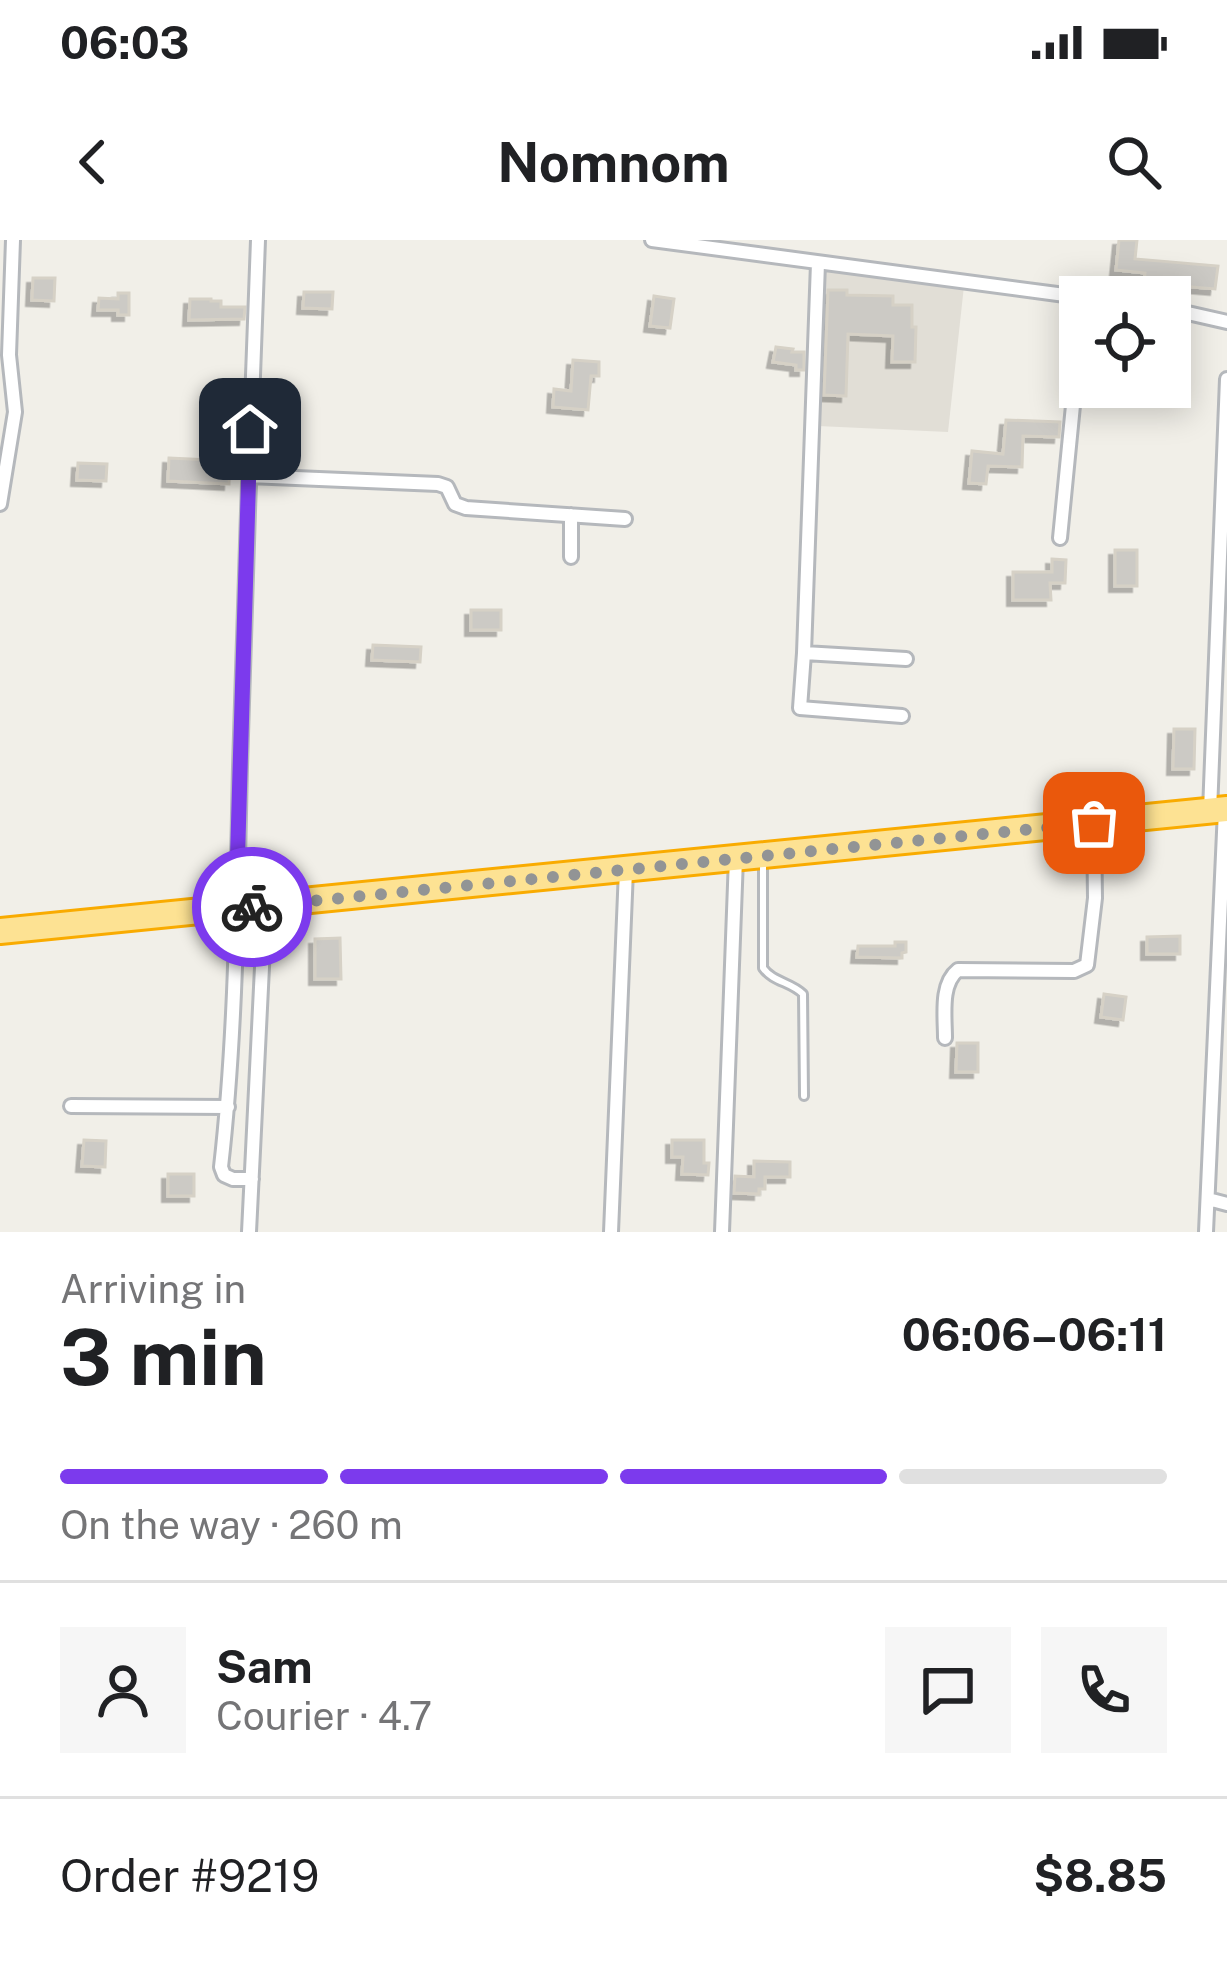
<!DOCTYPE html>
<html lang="en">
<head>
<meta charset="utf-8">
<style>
	body { margin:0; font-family:"Public Sans",sans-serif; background:#f6f6f6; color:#202124; height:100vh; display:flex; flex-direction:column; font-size:45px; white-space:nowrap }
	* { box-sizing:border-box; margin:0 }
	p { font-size:39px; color:#757577 }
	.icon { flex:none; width:66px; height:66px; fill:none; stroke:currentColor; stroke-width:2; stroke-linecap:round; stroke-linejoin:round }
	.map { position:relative; height:992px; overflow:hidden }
	.details { display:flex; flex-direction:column; background:#fff; flex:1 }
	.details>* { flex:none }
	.fabs { position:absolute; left:1059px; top:36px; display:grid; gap:24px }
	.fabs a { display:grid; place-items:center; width:132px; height:132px; border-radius:0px; background:#fff; box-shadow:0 6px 30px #0003; font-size:60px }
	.pin { position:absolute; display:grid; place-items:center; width:102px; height:102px; color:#fff; margin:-51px; border-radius:24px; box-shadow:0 6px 18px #0006 }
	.courier { position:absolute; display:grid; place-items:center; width:120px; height:120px; margin:-60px; border:9px solid #7c3aed; border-radius:50%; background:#fff; color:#222; box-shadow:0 3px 15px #0007 }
	.overview em { font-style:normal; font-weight:700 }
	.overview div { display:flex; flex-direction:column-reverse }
	.overview { display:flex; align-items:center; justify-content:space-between; height:204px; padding:0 60px }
	h1 { font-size:78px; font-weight:700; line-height:90px }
	.bar { display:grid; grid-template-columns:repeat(4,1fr); gap:18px 12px; align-content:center; height:144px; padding:0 60px }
	.bar i { height:15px; border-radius:9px; background:#e0e0e0 }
	.bar .active { background:#7c3aed }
	.bar p { grid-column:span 4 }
	.line { display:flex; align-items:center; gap:30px; padding:0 60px; border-top:3px solid #e0e0e0 }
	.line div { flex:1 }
	.round { display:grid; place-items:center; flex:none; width:126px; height:126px; border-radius:0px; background:#f6f6f6 }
	.status { display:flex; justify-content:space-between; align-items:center; height:84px; padding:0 60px; background:#fff; direction:ltr }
	.status svg { height:33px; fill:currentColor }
	header { display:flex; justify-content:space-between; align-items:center; height:156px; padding:0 60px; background:#fff; font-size:54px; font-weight:700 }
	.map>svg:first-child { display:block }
	.education { fill:#e1ded6 }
	.building { fill:#cccac5; stroke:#d6d1c6; stroke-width:3; filter:url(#shadow) }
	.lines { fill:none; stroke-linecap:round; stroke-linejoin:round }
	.lane-casing { stroke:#b5b8bc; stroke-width:12 }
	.street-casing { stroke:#b5b8bc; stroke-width:18 }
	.highway-casing { stroke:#f9ab00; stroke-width:30 }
	.lane { stroke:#fff; stroke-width:6 }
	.street { stroke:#fff; stroke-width:12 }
	.highway { stroke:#fde293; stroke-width:24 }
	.done { stroke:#929495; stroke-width:12; stroke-dasharray:0 21.6 }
	.route { stroke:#7c3aed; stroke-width:15 }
</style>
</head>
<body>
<div class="status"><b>06:03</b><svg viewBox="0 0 49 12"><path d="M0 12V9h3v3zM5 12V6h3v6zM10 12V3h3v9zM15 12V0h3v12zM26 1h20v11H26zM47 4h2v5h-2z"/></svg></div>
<header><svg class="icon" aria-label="back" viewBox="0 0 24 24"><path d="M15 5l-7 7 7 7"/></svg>Nomnom<svg class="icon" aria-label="search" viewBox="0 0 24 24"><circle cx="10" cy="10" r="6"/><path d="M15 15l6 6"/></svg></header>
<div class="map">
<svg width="1227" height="992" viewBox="0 0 1227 992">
	<defs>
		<filter id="shadow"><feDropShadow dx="-5.5" dy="5.5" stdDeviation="0" flood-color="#0004"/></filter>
	</defs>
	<rect width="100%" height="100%" fill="#f1efe8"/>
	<path class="education" d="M825 28 964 46 948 192 818 186Z"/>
	<path class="building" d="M1119 0H1137L1135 19 1218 26 1215 49 1144 43 1145 33 1116 30Z
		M33 38H55L54 61 32 60Z
		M828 50H847V55L893 56V65H912V87H916L915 122H892L893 96 848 94 846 156 824 155Z
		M304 52H333L332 69 303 68Z
		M118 53H129V75H118V70H98L99 58 118 59Z
		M654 56 674 59 670 88 650 86Z
		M190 59H211V61H221V67H245L244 79 189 80Z
		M776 107 793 109 792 112H804V130H796V125L773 122Z
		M573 120 599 122V136H591L588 170 553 167 554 149 571 151Z
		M1006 180 1060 182 1059 197 1023 196 1022 227 988 226 986 244 969 243 972 211 1003 214Z
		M169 218 230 221 229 244 168 241Z
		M78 223 107 224 106 241 77 240Z
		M1115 310H1137V346H1115Z
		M1052 319 1066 320 1065 343H1050L1051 360H1013V332H1052Z
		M471 370H501V390H471Z
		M373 405 421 407 420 422 372 420Z
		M1174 489H1195L1194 529H1173Z
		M1180 696V714H1147V697Z
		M340 698 341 739H315V699Z
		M895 702H906V712L902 713V718L857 717 858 706H895Z
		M1104 754 1126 757 1123 780 1101 777Z
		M957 803H978V832H956Z
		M84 900 106 901 105 927 82 926Z
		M672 900H704V923H709L708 935 682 934 683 917H672Z
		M754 921 790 922V937H765V949H759V954L734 953 735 936 754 937Z
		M168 934H194V956H168Z"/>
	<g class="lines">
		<defs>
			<path id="lane" d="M763 619V728C773 742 791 742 803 754L804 856"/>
			<path id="street" d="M652 0 1080 57
				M818 23 804 413 906 419
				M1170 69 1227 82
				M248 236 438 244 447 247 455 264 466 268 625 279
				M0 264 15 172 9 115 13 0
				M1060 298 1080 94
				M571 317V275
				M804 413 800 468 902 476
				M1210 571 1227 139
				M945 798C945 776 940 744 958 730L1074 731 1087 725 1095 658 1094 583
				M71 866 228 867
				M252 939H233L224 935 221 927C236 795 237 660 240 527 245 351 251 176 258 0
				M1208 959 1227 964
				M249 992 265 666
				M611 992 626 630
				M722 992 736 618
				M1206 992 1225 570"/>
			<path id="highway" d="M0 691 1227 569"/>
		</defs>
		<use href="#lane" class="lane-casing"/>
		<use href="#street" class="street-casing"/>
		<use href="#highway" class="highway-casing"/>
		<use href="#lane" class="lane"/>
		<use href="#street" class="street"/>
		<use href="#highway" class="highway"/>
	</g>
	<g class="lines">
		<path class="done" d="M252 667 1094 583"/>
		<path class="route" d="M250 189 236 669 252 667"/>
	</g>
</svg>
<div class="fabs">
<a><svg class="icon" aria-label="locate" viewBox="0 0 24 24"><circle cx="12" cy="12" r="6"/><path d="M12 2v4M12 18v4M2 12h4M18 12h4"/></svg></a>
</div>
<div class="pin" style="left:1094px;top:583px;background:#ea580c"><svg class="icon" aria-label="bag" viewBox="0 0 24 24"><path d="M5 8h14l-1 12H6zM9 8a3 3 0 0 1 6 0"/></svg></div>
<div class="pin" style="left:250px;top:189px;background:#1f2937"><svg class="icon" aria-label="home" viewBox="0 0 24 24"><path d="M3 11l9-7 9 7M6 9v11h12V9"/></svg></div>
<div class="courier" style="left:252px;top:667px"><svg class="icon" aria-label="bike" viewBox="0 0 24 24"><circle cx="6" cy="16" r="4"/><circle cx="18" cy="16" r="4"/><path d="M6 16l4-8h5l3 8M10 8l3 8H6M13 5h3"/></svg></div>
</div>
<section class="details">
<div class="overview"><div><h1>3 min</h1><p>Arriving in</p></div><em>06:06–06:11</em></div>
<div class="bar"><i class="active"></i><i class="active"></i><i class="active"></i><i></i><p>On the way · 260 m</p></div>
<div class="line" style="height:216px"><a class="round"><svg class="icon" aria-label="person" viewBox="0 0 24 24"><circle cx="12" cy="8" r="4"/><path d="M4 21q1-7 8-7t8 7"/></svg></a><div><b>Sam</b><p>Courier · 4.7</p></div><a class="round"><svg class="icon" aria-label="chat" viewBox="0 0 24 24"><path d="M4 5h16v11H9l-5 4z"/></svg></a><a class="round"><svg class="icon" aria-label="phone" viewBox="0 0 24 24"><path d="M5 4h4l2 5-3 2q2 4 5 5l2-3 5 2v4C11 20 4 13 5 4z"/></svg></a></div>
<div class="line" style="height:156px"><div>Order #9219</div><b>$8.85</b></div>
</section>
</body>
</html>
